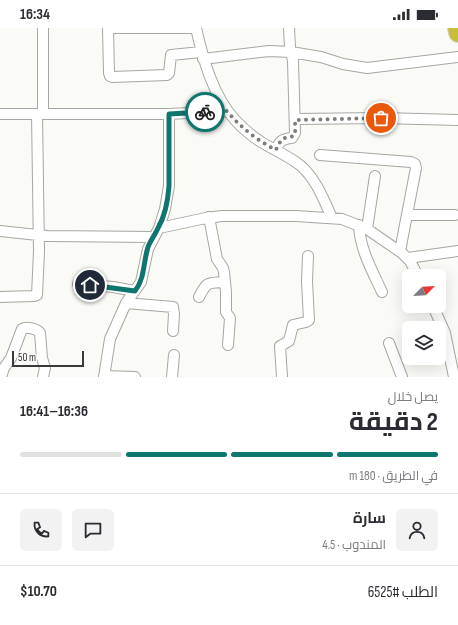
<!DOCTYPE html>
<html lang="ar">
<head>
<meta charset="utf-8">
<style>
	body { margin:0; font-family:"Sofia Sans Condensed",Cairo,sans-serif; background:#f2f2f3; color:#2b2b33; direction:rtl; height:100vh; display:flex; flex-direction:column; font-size:15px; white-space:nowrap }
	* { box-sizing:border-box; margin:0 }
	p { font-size:13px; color:#7c7c81 }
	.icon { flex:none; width:22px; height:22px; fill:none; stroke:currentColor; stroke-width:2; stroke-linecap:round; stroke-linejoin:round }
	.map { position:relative; height:349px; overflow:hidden; direction:ltr }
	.panel { display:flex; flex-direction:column; background:#fff; flex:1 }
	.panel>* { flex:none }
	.needle { width:26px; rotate:66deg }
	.fabs { position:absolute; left:402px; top:241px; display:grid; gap:8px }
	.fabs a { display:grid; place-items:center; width:44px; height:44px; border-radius:6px; background:#fff; box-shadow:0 4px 16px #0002; font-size:20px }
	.scale { position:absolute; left:12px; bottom:10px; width:72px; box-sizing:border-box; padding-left:4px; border:2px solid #393938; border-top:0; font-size:11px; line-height:14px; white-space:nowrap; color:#393938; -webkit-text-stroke:3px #fafaf7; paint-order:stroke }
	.pin { position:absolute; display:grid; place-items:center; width:34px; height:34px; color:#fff; margin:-17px; border:2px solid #fff; border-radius:50%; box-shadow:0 1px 4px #0007 }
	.courier { position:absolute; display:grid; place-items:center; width:40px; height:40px; margin:-20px; border:3px solid #0f766e; border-radius:50%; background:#fff; color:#222; box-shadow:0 1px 5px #0007 }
	.headline em { font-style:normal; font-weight:700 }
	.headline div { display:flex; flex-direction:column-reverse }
	.headline { display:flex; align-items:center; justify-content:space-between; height:68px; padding:0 20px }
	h1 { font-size:26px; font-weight:700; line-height:30px }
	.bar { display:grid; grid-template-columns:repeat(4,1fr); gap:6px 4px; align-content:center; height:48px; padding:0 20px }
	.bar i { height:5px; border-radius:3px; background:#e1e1e2 }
	.bar .current { background:#0f766e }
	.bar p { grid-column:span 4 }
	.line { display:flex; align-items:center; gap:10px; padding:0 20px; border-top:1px solid #e1e1e2 }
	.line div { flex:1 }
	.round { display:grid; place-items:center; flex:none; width:42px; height:42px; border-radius:6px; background:#f2f2f3 }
	.status { display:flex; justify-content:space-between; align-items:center; height:28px; padding:0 20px; background:#fff; direction:ltr }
	.status svg { height:11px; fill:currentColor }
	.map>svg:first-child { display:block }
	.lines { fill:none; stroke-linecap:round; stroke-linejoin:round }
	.street-casing { stroke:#a6a6a2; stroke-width:12 }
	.highway-casing { stroke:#d7d7d7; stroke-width:20 }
	.street { stroke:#fff; stroke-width:10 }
	.highway { stroke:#c7bf3a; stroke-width:18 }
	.done { stroke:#7d7d7b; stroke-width:4; stroke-dasharray:0 7.2 }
	.route { stroke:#0f766e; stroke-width:5 }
</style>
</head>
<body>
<div class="status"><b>16:34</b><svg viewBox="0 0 49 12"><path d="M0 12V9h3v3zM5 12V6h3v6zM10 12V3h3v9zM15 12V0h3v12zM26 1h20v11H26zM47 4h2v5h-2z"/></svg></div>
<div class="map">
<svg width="458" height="349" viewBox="0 0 458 349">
	<rect width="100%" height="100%" fill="#fafaf7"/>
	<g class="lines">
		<defs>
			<path id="street" d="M108 0H196C203 31 213 68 235 92 243 101 252 108 261 114 274 122 289 128 301 138 316 151 324 172 332 190
				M108 0 109 45 110 48 112 49 167 47 169 45 171 27 201 24
				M203 31 269 23 291 24 321 29 343 36 367 40 458 29
				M0 86H169L227 83
				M43 86V0
				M295 91 381 90 458 92
				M276 122C279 113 282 111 292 110L295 105 293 33 290 19 289 0
				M320 127 411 134 415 136 416 140 400 223
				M407 187H455
				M209 189 217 231 223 240 224 244 226 264V284L230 290 228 317
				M359 197C360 222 372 242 382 264
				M159 200 206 190 222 188H296L342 191 367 201 402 225 410 233 418 248
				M367 201 375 148
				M0 203 47 208 154 209
				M408 230 458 223
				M78 256 113 259 135 263
				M0 269 34 268 37 267 39 223 37 86
				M199 269C207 253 208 255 225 254
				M126 275 173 279 174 286 173 303
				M433 278 445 305 454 349
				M389 315 402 349
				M104 348 135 349
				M1 349 4 340 11 330 22 301C27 298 37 301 40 305L42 330 45 340 43 349
				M104 349 110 311 126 275 141 254 148 221 159 200 165 181 169 158V86
				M172 349 174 327
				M282 349 280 318 289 313 293 297 306 294 309 292 307 253 308 228"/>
			<path id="highway" d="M457 0 458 5"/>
		</defs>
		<use href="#street" class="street-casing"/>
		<use href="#highway" class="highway-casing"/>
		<use href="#street" class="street"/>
		<use href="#highway" class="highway"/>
	</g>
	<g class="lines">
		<path class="done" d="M205 84 227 83C241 100 257 112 276 122L278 117 283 110C298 110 295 104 295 92L381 90"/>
		<path class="route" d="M90 257 135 263C145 250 143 235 148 219 150 213 155 207 158 200 165 188 168 172 169 158V86L205 84"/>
	</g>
</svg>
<div class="fabs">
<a><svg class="needle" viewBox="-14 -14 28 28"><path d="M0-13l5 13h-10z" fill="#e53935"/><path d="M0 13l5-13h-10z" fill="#7c7c81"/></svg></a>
<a><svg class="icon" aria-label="layers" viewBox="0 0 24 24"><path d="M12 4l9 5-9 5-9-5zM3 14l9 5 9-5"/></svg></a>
</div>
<div class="scale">50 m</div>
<div class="pin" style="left:381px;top:90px;background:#ea580c"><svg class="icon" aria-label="bag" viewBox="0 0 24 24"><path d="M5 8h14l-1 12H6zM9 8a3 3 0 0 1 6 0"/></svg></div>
<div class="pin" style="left:90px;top:257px;background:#1f2937"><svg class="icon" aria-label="home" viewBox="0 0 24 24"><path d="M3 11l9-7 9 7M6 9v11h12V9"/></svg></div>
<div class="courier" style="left:205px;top:84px"><svg class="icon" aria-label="bike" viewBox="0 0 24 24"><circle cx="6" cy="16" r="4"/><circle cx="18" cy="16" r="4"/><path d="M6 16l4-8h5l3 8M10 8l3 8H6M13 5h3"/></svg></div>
</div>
<section class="panel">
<div class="headline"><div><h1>2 دقيقة</h1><p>يصل خلال</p></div><em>16:36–16:41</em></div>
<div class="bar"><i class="current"></i><i class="current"></i><i class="current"></i><i></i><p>في الطريق · 180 m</p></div>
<div class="line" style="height:72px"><a class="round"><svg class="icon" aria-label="person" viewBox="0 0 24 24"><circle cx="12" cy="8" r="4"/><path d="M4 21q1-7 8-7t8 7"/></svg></a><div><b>سارة</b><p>المندوب · 4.5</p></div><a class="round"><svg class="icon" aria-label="chat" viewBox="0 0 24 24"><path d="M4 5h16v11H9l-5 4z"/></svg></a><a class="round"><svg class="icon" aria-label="phone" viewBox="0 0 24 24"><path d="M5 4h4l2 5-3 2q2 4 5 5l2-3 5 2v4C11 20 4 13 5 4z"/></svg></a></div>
<div class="line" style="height:52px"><div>الطلب #6525</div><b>$10.70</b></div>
</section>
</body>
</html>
